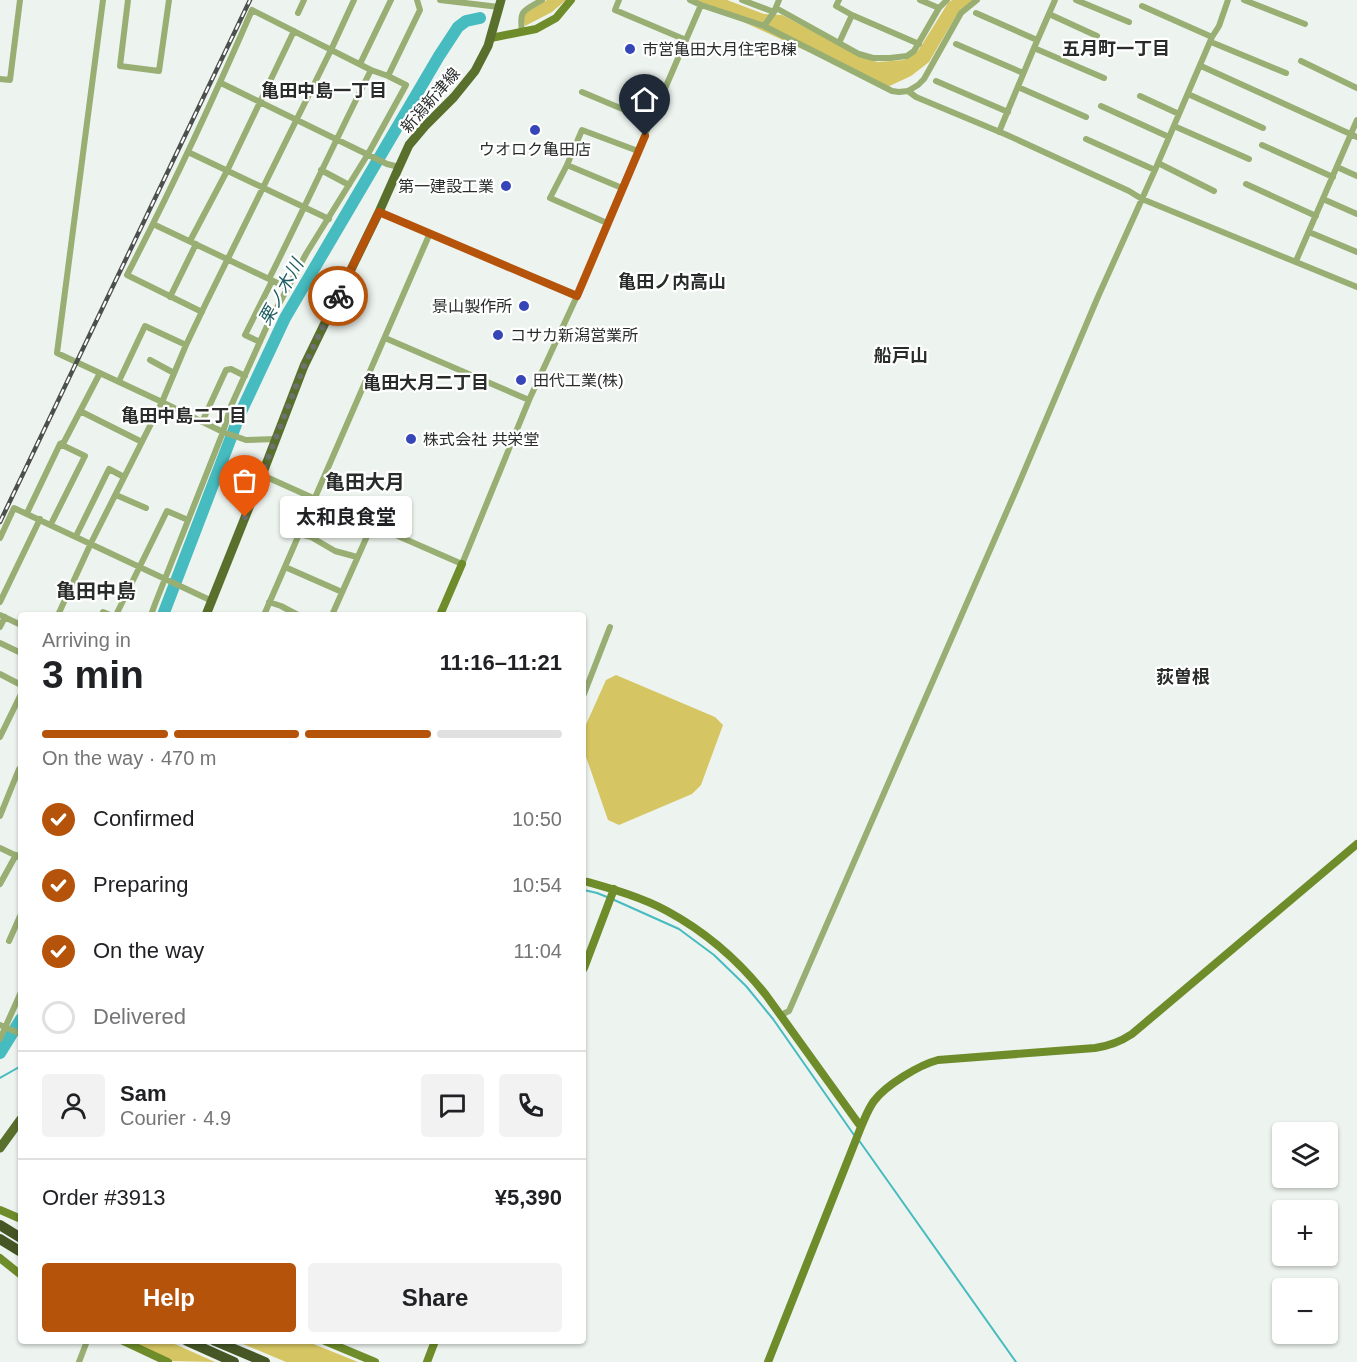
<!DOCTYPE html>
<html lang="en">
<head>
<meta charset="utf-8">
<style>
	body { margin:0; font-family:Arial,"Noto Sans JP",sans-serif; background:#f2f2f2; color:#202124; height:100vh; display:flex; flex-direction:column; font-size:22px; white-space:nowrap }
	* { box-sizing:border-box; margin:0 }
	p { font-size:20px; color:#757577 }
	.icon { flex:none; width:33px; height:33px; fill:none; stroke:currentColor; stroke-width:2; stroke-linecap:round; stroke-linejoin:round }
	.map { position:relative; flex:1; overflow:hidden }
	.drawer { position:absolute; left:18px; top:612px; width:568px; height:732px; display:flex; flex-direction:column; background:#fff; border-radius:6px; box-shadow:0 2px 4px #0004 }
	.drawer>* { flex:none }
	.buttons { position:absolute; left:1272px; top:1122px; display:grid; gap:12px }
	.buttons a { display:grid; place-items:center; width:66px; height:66px; border-radius:6px; background:#fff; box-shadow:0 2px 4px #0004; font-size:30px }
	.pin { position:absolute; display:grid; place-items:center; width:51px; height:51px; color:#fff; margin:-62px -26px; border-radius:50% 50% 50% 0; rotate:-45deg; box-shadow:0 0 6px #0007 }
	.pin .icon { rotate:45deg }
	.courier { position:absolute; display:grid; place-items:center; width:60px; height:60px; margin:-30px; border:4px solid #b45309; border-radius:50%; background:#fff; color:#222; box-shadow:0 2px 8px #0007 }
	.bubble { position:absolute; height:42px; border-radius:6px; background:#fff; box-shadow:0 2px 4px #0004; font-size:20px; font-weight:700; line-height:42px; text-align:center }
	.overview em { font-style:normal; font-weight:700 }
	.overview div { display:flex; flex-direction:column-reverse }
	.overview { display:flex; align-items:center; justify-content:space-between; height:102px; padding:0 24px }
	h1 { font-size:39px; font-weight:700; line-height:45px }
	.bar { display:grid; grid-template-columns:repeat(4,1fr); gap:9px 6px; align-content:center; height:72px; padding:0 24px }
	.bar i { height:8px; border-radius:4px; background:#e0e0e0 }
	.bar .current { background:#b45309 }
	.bar p { grid-column:span 4 }
	.line { display:flex; align-items:center; gap:15px; padding:0 24px; border-top:2px solid #e0e0e0 }
	.line div { flex:1 }
	.round { display:grid; place-items:center; flex:none; width:63px; height:63px; border-radius:6px; background:#f2f2f2 }
	ol { padding:0 24px; list-style:none }
	li { display:flex; align-items:center; gap:18px; height:66px }
	li p { margin-inline-start:auto }
	li .icon { padding:6px; border-radius:50%; background:#b45309; color:#fff; stroke-width:4 }
	li:last-child { color:#757577 }
	li i { width:33px; height:33px; border:3px solid #e0e0e0; border-radius:50% }
	.primary-button { display:flex; gap:12px; margin-top:auto; padding:12px 24px }
	.primary-button a { flex:1; height:69px; border-radius:6px; background:#b45309; color:#fff; font-size:24px; font-weight:700; line-height:69px; text-align:center }
	.primary-button a+a { background:#f2f2f2; color:#202124 }
	.map>svg:first-child { display:block }
	.green { fill:#d6c663 }
	.lines { fill:none; stroke-linecap:round; stroke-linejoin:round }
	.stream { stroke:#46bcc0; stroke-width:2 }
	.river { stroke:#46bcc0; stroke-width:12 }
	.street { stroke:#98ae73; stroke-width:6 }
	.secondary { stroke:#6e8c2a; stroke-width:8 }
	.primary { stroke:#596f2c; stroke-width:9 }
	.highway { stroke:#465625; stroke-width:10 }
	.rail-casing { stroke:#4c504d; stroke-width:4.5 }
	.rail { stroke:#fff; stroke-width:2; stroke-dasharray:7; stroke-linecap:butt }
	.done { stroke:#6e726f; stroke-width:6; stroke-dasharray:0 10.8 }
	.route { stroke:#b45309; stroke-width:8 }
	.poi-dot { fill:#3646b8; stroke:#fff; stroke-width:2 }
	.labels { text-anchor:middle; stroke-width:4.5; stroke-linejoin:round; paint-order:stroke }
	.poi-label { font-size:16px; fill:#292c2a; stroke:#fff; text-anchor:start }
	.street-label { font-size:16px; fill:#292c2a; stroke:#fff }
	.neighbourhood-label { font-size:18px; font-weight:bold; fill:#292c2a; stroke:#fff }
	.water-label { font-size:18px; font-style:italic; fill:#1d5e60; stroke:#fff }
	.quarter-label { font-size:20px; font-weight:bold; fill:#292c2a; stroke:#fff }
</style>
</head>
<body>
<div class="map">
<svg width="1357" height="1362" viewBox="0 0 1357 1362">
	<rect width="100%" height="100%" fill="#edf3ee"/>
	<path class="green" d="M547 0H566L552 12 525 26 523 19 526 12Z
		M696 0H727L764 14 782 15 864 58 878 62 904 60 918 51 948 3 952 0H975L956 16 929 62 911 76 883 89 839 66Z
		M616 675 715 717 723 725 701 785 692 794 619 825 608 820 584 751V729L606 680Z
		M127 1341H168L215 1362 170 1361Z
		M236 1341H306L358 1362H286Z"/>
	<g class="lines">
		<path class="stream" d="M584 890 597 893 607 897
			M612 899 679 929 714 955 746 986 773 1019 854 1135
			M0 1078 21 1066
			M858 1139 1016 1362"/>
		<path class="river" d="M163 615 240 414 285 318 439 56 458 27 466 21 480 18
			M0 1053 21 1019"/>
		<path class="street" d="M103 0 57 353 162 402 223 432 246 440 276 439
			M128 0 120 66 159 71 169 0
			M440 0 499 7
			M619 0 615 10 686 40
			M690 0 701 5 764 26 892 91 899 92 908 91 918 85 924 79 961 13 977 0
			M742 0 774 12
			M839 0 836 6 852 15 919 44
			M920 0 939 8
			M1076 0 1129 22
			M1244 0 1305 24
			M1142 6 1212 37
			M776 8 859 54 873 58H890L907 56 914 51 939 8 947 0
			M298 13 304 0
			M976 13 1037 40
			M1049 14 1097 36
			M764 26 774 12 779 0
			M522 31C519 9 524 11 542 0
			M1211 42 1286 73
			M839 43 852 15
			M956 44 1023 73
			M1034 48 1104 78
			M1301 61 1357 88
			M360 64 391 0
			M1201 66 1357 137
			M388 76 420 10 417 0
			M0 79 10 80 20 0
			M936 81 1008 112
			M221 83 387 164 399 167
			M1018 87 1086 117
			M908 91 916 97 1007 135 1129 191 1142 199 1357 287
			M582 92 651 121
			M1188 94 1263 128
			M1140 96 1179 114
			M1101 106 1169 137
			M1174 126 1249 159
			M999 132 1034 48 1055 0
			M1086 139 1155 170
			M1262 145 1333 177
			M188 152 329 219
			M1158 163 1214 191
			M567 165 622 188
			M1337 167 1357 176
			M321 170 349 185
			M1246 184 1316 216
			M1323 199 1357 214
			M379 212 577 296
			M607 223 550 198 567 165 582 130 638 151
			M153 224 288 288
			M1309 232 1357 252
			M190 241 227 171 294 31
			M1296 261 1357 120
			M269 279C304 209 336 139 371 70
			M170 297 196 244
			M385 338 529 400
			M260 342 245 335 272 281
			M150 360 174 373
			M119 381 145 326 186 345
			M80 411 142 442
			M202 422 226 370 231 369 245 376
			M262 475 382 529 462 564 529 400 577 296 607 223 701 5
			M116 495 146 508
			M27 513 60 444 64 442 100 373
			M51 524 85 456 60 444
			M299 534 311 537 335 551 357 557
			M76 536 109 469 124 477
			M0 538 14 508 212 601
			M285 567 342 592
			M0 602 40 519
			M269 602 281 606 298 615
			M103 612 110 615
			M0 615 21 625
			M58 615 91 543 162 402 186 345 206 303 331 50 354 0
			M116 615 167 511 188 520
			M151 615 155 604 223 432 231 406 267 326 306 254 368 154 406 85 388 76 371 70 252 10C213 100 172 188 127 275L202 312
			M264 615 430 233
			M332 615 372 525
			M0 627 5 617
			M0 643 21 653
			M0 674 21 685
			M584 694 610 627
			M0 737 21 694
			M0 816 19 769 21 770
			M0 848 21 858
			M0 884 16 855
			M9 941 21 914
			M781 1015 789 1011 1017 488 1097 299 1155 170 1212 37 1219 26 1228 0
			M0 1025 21 1034
			M0 1039 21 992
			M79 1362 87 1341"/>
		<path class="secondary" d="M491 38 536 29 556 18 571 0
			M440 615 462 564
			M584 881C612 889 641 897 667 911 706 932 739 961 766 995L861 1127
			M584 968 614 889
			M0 1210 21 1219
			M0 1258 21 1275
			M123 1341 168 1362
			M325 1341 375 1362
			M427 1362 435 1341
			M768 1362 861 1127C865 1118 868 1109 874 1101 886 1085 919 1065 938 1060L1095 1048C1109 1046 1120 1042 1132 1034L1357 844"/>
		<path class="primary" d="M206 615 262 475 304 366 379 212 399 167 409 145 425 126 454 97 475 71 488 46 501 0
			M0 1148 21 1119"/>
		<path class="highway" d="M0 1225 21 1238
			M0 1239 21 1252
			M187 1341 234 1362
			M215 1341 265 1362"/>
		<defs>
			<path id="rail" d="M0 522 250 0"/>
		</defs>
		<use href="#rail" class="rail-casing"/>
		<use href="#rail" class="rail"/>
	</g>
	<g class="lines">
		<path class="done" d="M245 517 304 366 338 296"/>
		<path class="route" d="M338 296 379 212 577 296 645 136"/>
	</g>
	<g class="poi-dot">
		<circle cx="630" cy="49" r="6"/>
		<circle cx="535" cy="130" r="6"/>
		<circle cx="506" cy="186" r="6"/>
		<circle cx="524" cy="306" r="6"/>
		<circle cx="498" cy="335" r="6"/>
		<circle cx="521" cy="380" r="6"/>
		<circle cx="411" cy="439" r="6"/>
	</g>
	<g class="labels">
		<g class="poi-label">
			<text x="642" y="55">市営亀田大月住宅B棟</text>
			<text x="535" y="155" text-anchor="middle">ウオロク亀田店</text>
			<text x="494" y="192" text-anchor="end">第一建設工業</text>
			<text x="512" y="312" text-anchor="end">景山製作所</text>
			<text x="510" y="341">コサカ新潟営業所</text>
			<text x="533" y="386">田代工業(株)</text>
			<text x="423" y="445">株式会社 共栄堂</text>
		</g>
		<g class="street-label">
			<text transform="translate(430 100) rotate(-49)" y="6">新潟新津線</text>
		</g>
		<g class="neighbourhood-label">
			<text x="1116" y="55">五月町一丁目</text>
			<text x="324" y="97">亀田中島一丁目</text>
			<text x="672" y="288">亀田ノ内高山</text>
			<text x="901" y="362">船戸山</text>
			<text x="426" y="389">亀田大月二丁目</text>
			<text x="184" y="422">亀田中島二丁目</text>
			<text x="1183" y="683">荻曽根</text>
		</g>
		<g class="water-label">
			<text transform="translate(281 292) rotate(-61)" y="6">栗ノ木川</text>
		</g>
		<g class="quarter-label">
			<text x="365" y="489">亀田大月</text>
			<text x="96" y="598">亀田中島</text>
		</g>
	</g>
</svg>
<div class="buttons">
<a><svg class="icon" aria-label="layers" viewBox="0 0 24 24"><path d="M12 4l9 5-9 5-9-5zM3 14l9 5 9-5"/></svg></a>
<a>+</a>
<a>−</a>
</div>
<div class="pin" style="left:245px;top:517px;background:#ea580c"><svg class="icon" aria-label="bag" viewBox="0 0 24 24"><path d="M5 8h14l-1 12H6zM9 8a3 3 0 0 1 6 0"/></svg></div>
<div class="pin" style="left:645px;top:136px;background:#1f2937"><svg class="icon" aria-label="home" viewBox="0 0 24 24"><path d="M3 11l9-7 9 7M6 9v11h12V9"/></svg></div>
<div class="courier" style="left:338px;top:296px"><svg class="icon" aria-label="bike" viewBox="0 0 24 24"><circle cx="6" cy="16" r="4"/><circle cx="18" cy="16" r="4"/><path d="M6 16l4-8h5l3 8M10 8l3 8H6M13 5h3"/></svg></div>
<div class="bubble" style="left:280px;top:496px;width:132px">太和良食堂</div>
<section class="drawer">
<div class="overview"><div><h1>3 min</h1><p>Arriving in</p></div><em>11:16–11:21</em></div>
<div class="bar"><i class="current"></i><i class="current"></i><i class="current"></i><i></i><p>On the way · 470 m</p></div>
<ol>
<li><svg class="icon" aria-label="check" viewBox="0 0 24 24"><path d="M5 12l5 5 9-10"/></svg>Confirmed<p>10:50</p></li>
<li><svg class="icon" aria-label="check" viewBox="0 0 24 24"><path d="M5 12l5 5 9-10"/></svg>Preparing<p>10:54</p></li>
<li><svg class="icon" aria-label="check" viewBox="0 0 24 24"><path d="M5 12l5 5 9-10"/></svg>On the way<p>11:04</p></li>
<li><i></i>Delivered</li>
</ol>
<div class="line" style="height:108px"><a class="round"><svg class="icon" aria-label="person" viewBox="0 0 24 24"><circle cx="12" cy="8" r="4"/><path d="M4 21q1-7 8-7t8 7"/></svg></a><div><b>Sam</b><p>Courier · 4.9</p></div><a class="round"><svg class="icon" aria-label="chat" viewBox="0 0 24 24"><path d="M4 5h16v11H9l-5 4z"/></svg></a><a class="round"><svg class="icon" aria-label="phone" viewBox="0 0 24 24"><path d="M5 4h4l2 5-3 2q2 4 5 5l2-3 5 2v4C11 20 4 13 5 4z"/></svg></a></div>
<div class="line" style="height:78px"><div>Order #3913</div><b>¥5,390</b></div>
<div class="primary-button"><a>Help</a><a>Share</a></div>
</section>
</div>
</body>
</html>
